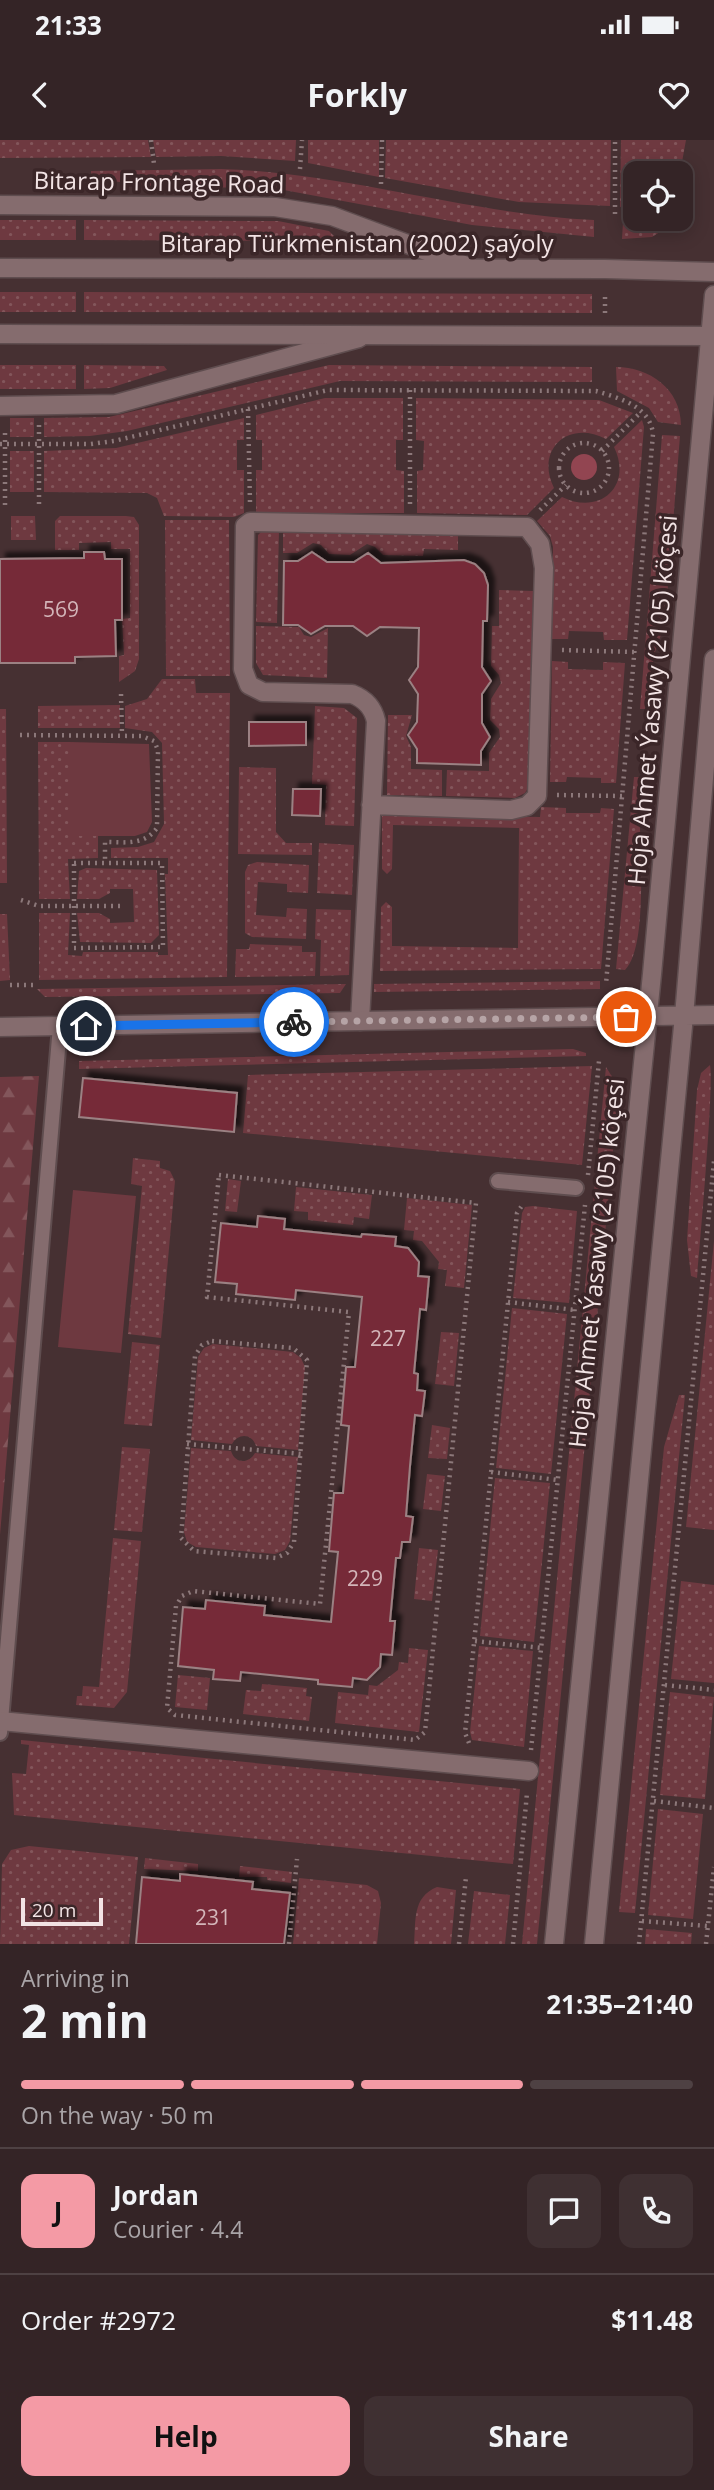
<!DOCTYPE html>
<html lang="en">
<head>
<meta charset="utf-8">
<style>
	body { margin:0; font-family:"Open Sans",sans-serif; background:#3f3032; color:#f1f3f6; height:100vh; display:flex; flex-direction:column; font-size:26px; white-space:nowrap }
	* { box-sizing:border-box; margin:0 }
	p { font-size:23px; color:#a9a4a7 }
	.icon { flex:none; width:38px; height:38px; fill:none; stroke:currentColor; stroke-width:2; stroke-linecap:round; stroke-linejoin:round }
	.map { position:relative; height:1804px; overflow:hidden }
	.panel { display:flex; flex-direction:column; background:#342426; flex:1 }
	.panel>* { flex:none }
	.controls { position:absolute; left:623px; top:21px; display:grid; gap:14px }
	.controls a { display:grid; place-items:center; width:70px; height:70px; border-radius:14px; background:#342426; box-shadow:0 4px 18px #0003,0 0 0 2px #4e4143; font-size:35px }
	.scale { position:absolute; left:21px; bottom:18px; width:82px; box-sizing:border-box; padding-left:7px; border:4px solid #f2e3e4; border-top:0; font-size:19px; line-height:24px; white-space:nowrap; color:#f2e3e4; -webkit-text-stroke:5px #3b2628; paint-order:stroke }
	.pin { position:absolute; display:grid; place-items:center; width:60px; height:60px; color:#fff; margin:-30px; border:4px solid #fff; border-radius:50%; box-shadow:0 2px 7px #0007 }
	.courier { position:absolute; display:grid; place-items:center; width:70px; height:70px; margin:-35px; border:5px solid #1a73e8; border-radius:50%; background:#fff; color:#222; box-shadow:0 2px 9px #0007 }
	.headline em { font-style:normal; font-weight:700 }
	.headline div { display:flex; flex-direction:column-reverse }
	.headline { display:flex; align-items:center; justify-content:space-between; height:119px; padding:0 21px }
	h1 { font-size:46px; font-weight:700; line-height:52px }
	.bar { display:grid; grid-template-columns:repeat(4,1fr); gap:10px 7px; align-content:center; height:84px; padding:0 21px }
	.bar i { height:9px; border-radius:5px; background:#4e4143 }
	.bar .current { background:#f49aa5 }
	.bar p { grid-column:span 4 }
	.line { display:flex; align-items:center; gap:18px; padding:0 21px; border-top:2px solid #4e4143 }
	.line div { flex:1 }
	.round { display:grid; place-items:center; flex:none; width:74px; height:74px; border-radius:14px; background:#3f3032 }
	.action { display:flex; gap:14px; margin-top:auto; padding:14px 21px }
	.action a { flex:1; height:80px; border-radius:14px; background:#f49aa5; color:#111; font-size:28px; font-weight:700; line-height:80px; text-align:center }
	.action a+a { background:#3f3032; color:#f1f3f6 }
	.status { display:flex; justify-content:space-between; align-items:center; height:49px; padding:0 35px; background:#342426; direction:ltr }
	.status svg { height:19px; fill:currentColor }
	header { display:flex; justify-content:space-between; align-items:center; height:91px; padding:0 21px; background:#342426; font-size:32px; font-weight:700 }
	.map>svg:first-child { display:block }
	.grass { fill:url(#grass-dots) }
	.forest { fill:url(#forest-firs) }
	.green { fill:#6e3940 }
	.water { fill:#924551 }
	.building { fill:#762c39; stroke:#9b8183; stroke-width:2; filter:url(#shadow) }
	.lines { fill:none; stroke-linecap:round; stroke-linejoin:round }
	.lane-casing { stroke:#5f4d4f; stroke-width:18 }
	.street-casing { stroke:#5f4d4f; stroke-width:21 }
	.secondary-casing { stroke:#5f4d4f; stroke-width:21 }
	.path { stroke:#8c787a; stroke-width:4.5; stroke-dasharray:2 5; stroke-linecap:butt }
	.lane { stroke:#856c6e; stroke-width:14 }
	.street { stroke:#856c6e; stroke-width:18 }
	.secondary { stroke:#856c6e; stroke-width:18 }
	.done { stroke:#b6a4a6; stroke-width:7; stroke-dasharray:0 12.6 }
	.route { stroke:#1a73e8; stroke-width:9 }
	.labels { text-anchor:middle; stroke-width:7; stroke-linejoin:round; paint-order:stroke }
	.number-label { font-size:21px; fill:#d3b5b9 }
	.street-label { font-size:24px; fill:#f2e3e4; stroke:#3b2628 }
</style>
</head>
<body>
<div class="status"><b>21:33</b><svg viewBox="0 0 49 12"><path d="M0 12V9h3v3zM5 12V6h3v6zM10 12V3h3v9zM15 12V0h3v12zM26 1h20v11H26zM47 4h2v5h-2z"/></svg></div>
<header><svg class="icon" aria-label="back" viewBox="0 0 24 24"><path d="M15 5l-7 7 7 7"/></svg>Forkly<svg class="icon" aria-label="heart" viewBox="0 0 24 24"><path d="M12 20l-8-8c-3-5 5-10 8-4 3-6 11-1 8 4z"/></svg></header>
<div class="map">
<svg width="714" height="1804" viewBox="0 0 714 1804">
	<defs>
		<pattern id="grass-dots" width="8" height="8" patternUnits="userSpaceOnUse" patternTransform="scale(1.75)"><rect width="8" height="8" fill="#6e3940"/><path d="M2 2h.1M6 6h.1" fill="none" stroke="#83565b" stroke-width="1.8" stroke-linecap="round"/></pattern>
		<pattern id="forest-firs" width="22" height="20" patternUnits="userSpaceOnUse" patternTransform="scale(1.75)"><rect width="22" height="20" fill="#6e3940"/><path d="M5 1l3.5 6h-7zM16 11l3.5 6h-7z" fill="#83565b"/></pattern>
		<filter id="shadow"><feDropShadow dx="6" dy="-6" stdDeviation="2" flood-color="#0009"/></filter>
	</defs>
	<rect width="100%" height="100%" fill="#463032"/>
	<path class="grass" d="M0 0H148L151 17 0 18Z
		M153 0H296L295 21 221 16 156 17Z
		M308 0H379V37L308 23Z
		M386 0H611L610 66 519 62 385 38Z
		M621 0H686L680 33H635V64L620 67Z
		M221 29C347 33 468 74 594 80V97L472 85 273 48 155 47 91 38V31Z
		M680 79 652 97 622 99 623 82 627 80Z
		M0 80H76V100H0Z
		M84 80 278 81 329 91 334 96 329 99 305 101 84 100Z
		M0 152H76V172H0Z
		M84 152 592 154V173L84 172Z
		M0 225H76V249H0Z
		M84 225 164 226 167 230 110 248 84 249Z
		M329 225 592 227V242L340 241 127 291 90 296 44 297V278L109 277Z
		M616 227C649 227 681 249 681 285L658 282 649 268 617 251Z
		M325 258H403V300H396V330L404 331V373H256V330H262V300H256V275Z
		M416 258 599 260 633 273 606 299C568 279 535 310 554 348L527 375 417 373V331L423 330 424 301 416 300Z
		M10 278H34V297H10Z
		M244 278V300H237V330H244V373L234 377 164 376 157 358 147 353 44 352V311L116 308Z
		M642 280 644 287 627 500H604L603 492 569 491 568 499H552L553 407 550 396 537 381 562 357C600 376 633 346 614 307Z
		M662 295 680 296 665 483 654 515 647 569H640Z
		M10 311H34V352H10Z
		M11 376H35L36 400H11Z
		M126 376 134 377 139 385V519L135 531 119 542V516L124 515 122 479 130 478V409H111V402L79 403V410H55V381L60 376Z
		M165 380H229L230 536H166Z
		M263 390H279L277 483 256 482 258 395Z
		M283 391 458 394V410L424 409 423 416 383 415 375 407 367 404 350 415 329 414 321 405 313 403 297 413H283Z
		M499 450 533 451 530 644 525 653 515 658 446 656 447 630 489 631V613L500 597 499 589 490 580 491 559 501 543 499 535 491 526 492 486H499Z
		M256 486 299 487 304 495 311 497 328 488 327 538 263 535 256 523Z
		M552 521 568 522V529L603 530V522L625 523 616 643H601V638L567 637 566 642H550Z
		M162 539H195L196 553H230L227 837 39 840V773H70L68 815 82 816 83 812H158V815H168L165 734H168V718H111V708L138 707 154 702 164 684 162 603 152 592 125 588V566L147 559Z
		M120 565V588H38V566Z
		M315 566 344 568 357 578 354 686 325 685 326 645 312 644Z
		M0 569H6L7 743H0Z
		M388 575H412L406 596 411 607V629L442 630V656L387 655Z
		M38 602H70V696H98V718L68 719 70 759H39Z
		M239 627 276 628V692L286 703H312V715L238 714Z
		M634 637H640C636 678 652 803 625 830L616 829Z
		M541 667 566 668V673H600L601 668 614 669 601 829 380 831 381 767 386 762 392 767V806L518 808 519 688 393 685 392 729 387 734 382 729V674L540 677Z
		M319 703 354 705 352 755 317 753Z
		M257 722 309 725 308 753 287 752V744L258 742 256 775 286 777 287 768 307 769 306 799 252 797 245 793V732L248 725Z
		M86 728 157 730 159 795 151 803 80 802 77 773H99L110 779V783L134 782 133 749H110V753L99 759H77L79 731Z
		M316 769 351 770 349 835 320 836 321 800 315 799Z
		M0 774H7L10 840 0 841Z
		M250 804 302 806V812H316L315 836 235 837 236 809H249Z
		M600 841V849L374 852V844Z
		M346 844 340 853 45 857 37 849Z
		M573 909 586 913V916L79 929V921Z
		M710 925C714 945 700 1104 697 1138L691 1136 687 1100 697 950 701 933Z
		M592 926 582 1025 243 993 248 935Z
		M606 927 619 948 537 1804H522Z
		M133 1018 160 1021V1028L170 1031 175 1041 161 1198 128 1194 142 1046 131 1044Z
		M228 1039 241 1041 237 1072 225 1071Z
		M296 1047 372 1055 369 1079 354 1077 353 1085 308 1080V1072L294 1071Z
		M407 1058 472 1065 464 1148 445 1146 447 1130 438 1129 439 1122 422 1101 413 1100 414 1091 404 1090Z
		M533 1066 577 1071 569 1163 513 1158 522 1073 525 1067Z
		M714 1101V1390L686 1387Z
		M512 1168 567 1174 551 1334 496 1328Z
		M441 1192 459 1193 454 1246 435 1244Z
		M132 1202 160 1205 152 1286 124 1284Z
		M213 1204 293 1212 301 1218 305 1227 298 1310 256 1306C252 1293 238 1293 232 1304L191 1300 198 1217 204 1208Z
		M679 1255H685L635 1773 619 1772 664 1307Z
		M432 1285 450 1288 447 1319 428 1318Z
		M122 1307 150 1309 142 1392 114 1390Z
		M191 1308 231 1311C235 1324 249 1324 255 1313L298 1317 290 1401 285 1410 275 1414 196 1407 187 1402 184 1392Z
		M427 1334 445 1336 441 1371 423 1369Z
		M495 1338 550 1343 534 1502 480 1496Z
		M113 1398 141 1401 127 1552 114 1568 76 1565 77 1556H82L83 1546 99 1547Z
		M419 1408 438 1410 432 1461 414 1459Z
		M681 1441 714 1445V1543L671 1539Z
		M479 1506 533 1511 524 1607 472 1600 470 1592Z
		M409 1508 428 1510 419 1592 335 1583 338 1552 368 1555 369 1545 377 1546 398 1530 399 1522 408 1523Z
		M178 1535 210 1538 207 1570 175 1567Z
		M262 1544 307 1548 306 1556 312 1557 309 1581 243 1574 246 1550 261 1551Z
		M670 1552 714 1557 705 1659 660 1655Z
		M21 1600 520 1649 513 1724 14 1675 12 1633 26 1634 29 1605 21 1604Z
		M658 1669 703 1674 693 1779 648 1775Z
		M29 1706 138 1717 129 1804H0L2 1724 11 1710Z
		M145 1718 198 1724V1731L144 1729Z
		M240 1726 292 1732 291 1743 267 1740V1737H239Z
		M299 1738 367 1745 378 1751 381 1763 377 1804H293Z
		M437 1747 456 1750 451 1804H414C416 1781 412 1757 437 1747Z
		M474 1751 510 1755 505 1804H468Z
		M646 1789 692 1793 691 1804H645Z"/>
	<path class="forest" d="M39 936 0 1395V937Z"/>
	<path class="green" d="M70 602 149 604 152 682 147 692 135 696H70Z
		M73 1050 136 1056 121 1213 58 1207Z"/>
	<path class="water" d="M571 327a13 13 0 1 1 26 0a13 13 0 1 1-26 0Z"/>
	<path class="building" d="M84 412H104L105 419H122V480H115L116 516 75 517V523H0V419L84 418Z
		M312 412 327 422H354L368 413 381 423 464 420 475 424 484 433 488 445 487 481H483L482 527 491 541 482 554V583L490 597 481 611V625L417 623V609L408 595 417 582 418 554 409 540 418 527 419 488 380 487 367 496 353 486H325L311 494 298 485H283L284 421H298Z
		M249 582H306V605L249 606Z
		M293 649H321L320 676 292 675Z
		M83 938 237 953 234 992 79 977Z
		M258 1076 285 1079 284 1089 361 1097 362 1094 396 1097 395 1106 408 1108 419 1122 418 1136 429 1137 426 1170 420 1169 414 1233 418 1234 417 1250 425 1251 422 1276 415 1275 410 1326 406 1376 413 1377 410 1402H402L400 1418H396L390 1481H395L392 1515 381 1514 380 1527 367 1540 353 1538 352 1547 318 1544V1540L241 1532 240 1541 213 1539 214 1530 178 1526 183 1467 205 1469 206 1460 265 1466 264 1475 331 1482 338 1412 329 1411 334 1353H343L349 1286 341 1285 346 1227H355L362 1157 296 1150 295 1160 236 1154 237 1144 215 1142 221 1083 257 1087Z
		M180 1734 253 1742 252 1749 290 1753 284 1804H136L142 1737 180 1741Z"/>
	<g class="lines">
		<defs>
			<path id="lane" d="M498 1041 576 1048
				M0 1593 60 886"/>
			<path id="street" d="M0 65 275 67 332 76 472 128
				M0 266 116 264 359 198
				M360 881C365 781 370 681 376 581 373 567 365 559 352 554L263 552 249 545 243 529 245 386 250 382 527 387 540 404 544 428 537 656 527 666 511 670 371 665
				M0 1581 529 1631"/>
			<path id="secondary" d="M0 128 605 129 714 132
				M0 194 714 196
				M0 887 714 875
				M554 1804 652 834 714 155
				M594 1804 684 876 714 519"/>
		</defs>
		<use href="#lane" class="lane-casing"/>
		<use href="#street" class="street-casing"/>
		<use href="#secondary" class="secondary-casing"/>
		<path class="path" d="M151 0 154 24
			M300 29 302 0
			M381 44 382 0
			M615 74V0
			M605 173V153
			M410 250V365
			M248 269 250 363
			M39 285V364
			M559 328a25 25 0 1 1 50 0a25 25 0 1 1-50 0Z
			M0 304H91L114 301 328 250 596 251C619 258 650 266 653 294L606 844
			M602 311 641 272
			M5 365V288
			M540 370 566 345
			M562 510 635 512
			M121 554 122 596
			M20 595 142 596 154 601 158 610 157 688C144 706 124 702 105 702V723
			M557 655 623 656
			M74 723H162L163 807 74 808Z
			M21 760 39 766H122
			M10 845H38
			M219 1035 476 1063 425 1592 415 1600 175 1575 167 1568 176 1466 182 1456 193 1451 320 1464 349 1172 207 1157Z
			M588 1035 599 921
			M508 1162 575 1170
			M212 1201 293 1208 307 1220 294 1402 287 1413 276 1418 194 1411 181 1398 195 1216 202 1205Z
			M187 1304 302 1314
			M491 1332 558 1340
			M475 1501 542 1508
			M665 1545 714 1550
			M469 1603 465 1593 517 1073 523 1064
			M531 1610 585 1065
			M654 1661 714 1668
			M642 1781 708 1786
			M289 1804 297 1719
			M459 1804 466 1737
			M513 1804 527 1653
			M639 1804 714 1021
			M706 1804 714 1727"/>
		<use href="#lane" class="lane"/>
		<use href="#street" class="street"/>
		<use href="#secondary" class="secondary"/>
	</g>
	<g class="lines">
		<path class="done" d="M294 882 626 877"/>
		<path class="route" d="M86 886 294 882"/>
	</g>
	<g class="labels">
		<g class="number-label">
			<text x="61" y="477">569</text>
			<text x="388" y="1206">227</text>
			<text x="365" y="1446">229</text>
			<text x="213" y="1785">231</text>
		</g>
		<g class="street-label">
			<text transform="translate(159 43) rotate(1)" y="8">Bitarap Frontage Road</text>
			<text x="357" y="112">Bitarap Türkmenistan (2002) şaýoly</text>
			<text transform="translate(653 560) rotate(-85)" y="8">Hoja Ahmet Ýasawy (2105) köçesi</text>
			<text transform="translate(597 1123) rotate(-84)" y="8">Hoja Ahmet Ýasawy (2105) köçesi</text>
		</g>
	</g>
</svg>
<div class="controls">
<a><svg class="icon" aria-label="locate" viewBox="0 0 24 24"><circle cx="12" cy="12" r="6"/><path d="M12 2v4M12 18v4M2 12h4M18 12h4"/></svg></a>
</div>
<div class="scale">20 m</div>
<div class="pin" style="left:626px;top:877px;background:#ea580c"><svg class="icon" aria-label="bag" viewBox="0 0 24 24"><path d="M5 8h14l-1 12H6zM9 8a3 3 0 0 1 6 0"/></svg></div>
<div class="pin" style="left:86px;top:886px;background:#1f2937"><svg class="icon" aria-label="home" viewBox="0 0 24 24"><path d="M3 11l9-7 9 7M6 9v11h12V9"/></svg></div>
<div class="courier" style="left:294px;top:882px"><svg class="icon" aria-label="bike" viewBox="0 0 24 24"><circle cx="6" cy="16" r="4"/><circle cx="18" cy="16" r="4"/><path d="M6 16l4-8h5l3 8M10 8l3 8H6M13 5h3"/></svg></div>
</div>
<section class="panel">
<div class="headline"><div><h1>2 min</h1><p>Arriving in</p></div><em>21:35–21:40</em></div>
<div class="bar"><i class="current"></i><i class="current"></i><i class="current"></i><i></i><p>On the way · 50 m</p></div>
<div class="line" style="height:126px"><b class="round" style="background:#f49aa5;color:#111">J</b><div><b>Jordan</b><p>Courier · 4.4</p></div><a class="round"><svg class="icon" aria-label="chat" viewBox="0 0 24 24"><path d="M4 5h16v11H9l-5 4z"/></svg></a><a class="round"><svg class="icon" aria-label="phone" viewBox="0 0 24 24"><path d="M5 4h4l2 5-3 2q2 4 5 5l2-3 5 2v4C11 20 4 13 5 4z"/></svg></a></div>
<div class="line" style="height:91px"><div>Order #2972</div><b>$11.48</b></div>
<div class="action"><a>Help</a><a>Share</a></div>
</section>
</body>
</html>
